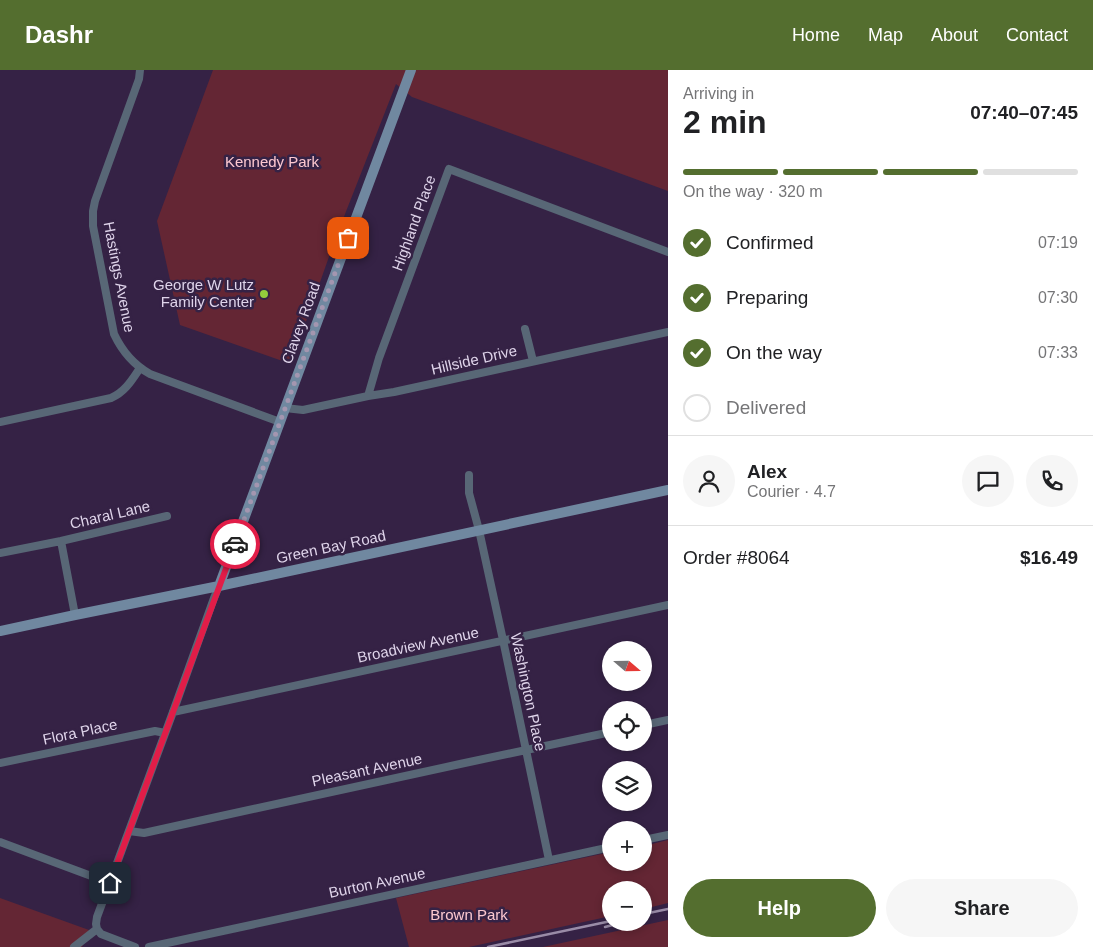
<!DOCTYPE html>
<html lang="en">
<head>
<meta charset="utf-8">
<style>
	body { margin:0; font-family:Arial,sans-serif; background:#f6f6f6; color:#202124; height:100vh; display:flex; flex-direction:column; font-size:19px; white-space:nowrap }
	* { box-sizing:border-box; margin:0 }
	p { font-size:16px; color:#757577 }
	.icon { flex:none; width:28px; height:28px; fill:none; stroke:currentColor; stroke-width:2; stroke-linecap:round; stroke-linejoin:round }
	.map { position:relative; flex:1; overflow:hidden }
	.details { display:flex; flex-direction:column; background:#fff; width:425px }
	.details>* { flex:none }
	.needle { width:32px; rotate:110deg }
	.controls { position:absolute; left:602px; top:571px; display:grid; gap:10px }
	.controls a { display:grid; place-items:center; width:50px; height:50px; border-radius:50%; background:#fff; box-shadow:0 2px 8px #0003; font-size:25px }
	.pin { position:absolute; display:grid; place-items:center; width:42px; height:42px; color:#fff; margin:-21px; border-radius:10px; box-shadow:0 2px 8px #0006 }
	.courier { position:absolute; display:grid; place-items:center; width:50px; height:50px; margin:-25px; border:4px solid #e11d48; border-radius:50%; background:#fff; color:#222; box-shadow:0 1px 6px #0007 }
	.headline em { font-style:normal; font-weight:700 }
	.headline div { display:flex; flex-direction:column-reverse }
	.headline { display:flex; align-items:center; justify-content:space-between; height:85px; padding:0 15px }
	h1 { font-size:32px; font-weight:700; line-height:38px }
	.bar { display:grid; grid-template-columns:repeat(4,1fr); gap:8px 5px; align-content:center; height:60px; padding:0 15px }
	.bar i { height:6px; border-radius:4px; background:#e0e0e0 }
	.bar .current { background:#546e2f }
	.bar p { grid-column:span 4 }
	.line { display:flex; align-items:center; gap:12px; padding:0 15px; border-top:1px solid #e0e0e0 }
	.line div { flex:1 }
	.round { display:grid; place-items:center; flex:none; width:52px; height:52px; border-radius:26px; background:#f6f6f6 }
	ol { padding:0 15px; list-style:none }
	li { display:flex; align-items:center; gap:15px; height:55px }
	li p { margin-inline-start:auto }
	li .icon { padding:5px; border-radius:50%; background:#546e2f; color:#fff; stroke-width:4 }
	li:last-child { color:#757577 }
	li i { width:28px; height:28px; border:2px solid #e0e0e0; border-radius:50% }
	.action { display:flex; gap:10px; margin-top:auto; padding:10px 15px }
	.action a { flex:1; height:58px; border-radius:30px; background:#546e2f; color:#fff; font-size:20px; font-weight:700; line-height:58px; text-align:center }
	.action a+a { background:#f6f6f6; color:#202124 }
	header { display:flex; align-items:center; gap:30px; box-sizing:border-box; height:70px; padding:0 25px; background:#546e2f; color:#fff }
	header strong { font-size:24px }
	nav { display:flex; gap:28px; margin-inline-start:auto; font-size:18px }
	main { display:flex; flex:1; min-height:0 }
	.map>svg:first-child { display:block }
	.green { fill:#642634 }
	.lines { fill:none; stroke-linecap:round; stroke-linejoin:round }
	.street { stroke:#586776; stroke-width:8 }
	.secondary { stroke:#7088a0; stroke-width:10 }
	.rail { stroke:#9a8ca7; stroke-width:2.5 }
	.done { stroke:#a496b0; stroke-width:5; stroke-dasharray:0 9 }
	.route { stroke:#e11d48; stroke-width:6 }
	.poi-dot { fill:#94cc3c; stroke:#352245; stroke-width:2 }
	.labels { text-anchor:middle; stroke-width:5; stroke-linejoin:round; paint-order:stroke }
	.park-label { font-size:15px; fill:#fdc8d0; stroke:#352245 }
	.street-label { font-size:15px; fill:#dfd4ea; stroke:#352245 }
	.poi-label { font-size:15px; fill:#dfd4ea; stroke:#352245; text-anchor:end }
</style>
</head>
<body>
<header>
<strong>Dashr</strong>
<nav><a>Home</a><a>Map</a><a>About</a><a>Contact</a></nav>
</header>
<main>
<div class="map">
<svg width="668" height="877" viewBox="0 0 668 877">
	<rect width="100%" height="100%" fill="#352245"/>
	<path class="green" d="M213 0H668V121L412 27 396 14 336 167 291 294 180 255 157 151Z
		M668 770V833L644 839V820H611V846L469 877H409L396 828 611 782V792H644V776Z
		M0 828 89 860 82 877H0Z
		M668 850V877H543Z"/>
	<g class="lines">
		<path class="street" d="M140 0 139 9 95 131 93 141V156L114 264C122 281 134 295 150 304L280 352
			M525 259 533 291
			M368 326 379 288 449 99 668 182
			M285 338 303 340 368 326 394 322 668 262
			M0 352 111 328C125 322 132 310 140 298
			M469 405V423L479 460 503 570 549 790
			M61 471 75 545
			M0 483 61 471 167 446
			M173 642 668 535
			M644 655 668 650
			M0 693 155 661 165 663
			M129 761 144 763 203 750 460 694 611 662
			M644 770 668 765
			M0 772 110 813
			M97 859 96 854 97 847 173 642 214 528 219 516
			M97 859 101 864 135 877
			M74 877 97 859
			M149 877 611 777"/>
		<path class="secondary" d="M219 516 411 0
			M0 561 75 545 219 516 668 420"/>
		<path class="rail" d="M644 844 668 839
			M605 857 624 852
			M488 877 611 851"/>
	</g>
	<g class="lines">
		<path class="done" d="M235 474 348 168"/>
		<path class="route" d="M110 813 235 474"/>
	</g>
	<circle class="poi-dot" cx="264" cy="224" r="5"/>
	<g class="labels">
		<g class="park-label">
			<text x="272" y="97">Kennedy Park</text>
			<text x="469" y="850">Brown Park</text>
		</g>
		<g class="street-label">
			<text transform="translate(414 153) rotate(-70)" y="5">Highland Place</text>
			<text transform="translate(119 207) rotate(79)" y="5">Hastings Avenue</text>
			<text transform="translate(301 253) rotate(-70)" y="5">Clavey Road</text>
			<text transform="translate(474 290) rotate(-13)" y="5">Hillside Drive</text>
			<text transform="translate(110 445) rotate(-13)" y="5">Charal Lane</text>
			<text transform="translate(331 477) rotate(-12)" y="5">Green Bay Road</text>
			<text transform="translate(418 575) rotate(-12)" y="5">Broadview Avenue</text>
			<text transform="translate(528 622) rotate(78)" y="5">Washington Place</text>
			<text transform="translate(80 662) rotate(-12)" y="5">Flora Place</text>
			<text transform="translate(367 700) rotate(-12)" y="5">Pleasant Avenue</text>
			<text transform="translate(377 813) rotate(-12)" y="5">Burton Avenue</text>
		</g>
		<g class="poi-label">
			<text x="254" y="220">George W Lutz<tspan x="254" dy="17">Family Center</tspan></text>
		</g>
	</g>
</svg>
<div class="controls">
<a><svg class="needle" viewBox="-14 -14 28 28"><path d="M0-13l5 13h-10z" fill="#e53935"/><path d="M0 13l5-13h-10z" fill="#757577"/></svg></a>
<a><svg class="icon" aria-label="locate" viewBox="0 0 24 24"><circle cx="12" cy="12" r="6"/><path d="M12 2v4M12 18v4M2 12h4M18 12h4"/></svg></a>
<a><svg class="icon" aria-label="layers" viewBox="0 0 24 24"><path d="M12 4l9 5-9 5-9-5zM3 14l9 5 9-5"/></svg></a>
<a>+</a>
<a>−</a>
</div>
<div class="pin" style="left:348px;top:168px;background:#ea580c"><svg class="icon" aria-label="bag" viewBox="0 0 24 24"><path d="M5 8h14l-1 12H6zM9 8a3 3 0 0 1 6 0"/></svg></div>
<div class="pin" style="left:110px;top:813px;background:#1f2937"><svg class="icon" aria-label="home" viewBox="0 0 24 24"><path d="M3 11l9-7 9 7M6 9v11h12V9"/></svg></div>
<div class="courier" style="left:235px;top:474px"><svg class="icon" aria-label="car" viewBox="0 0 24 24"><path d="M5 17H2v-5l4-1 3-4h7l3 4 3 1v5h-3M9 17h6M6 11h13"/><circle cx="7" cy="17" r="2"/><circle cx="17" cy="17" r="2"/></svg></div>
</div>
<section class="details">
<div class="headline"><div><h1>2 min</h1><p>Arriving in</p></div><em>07:40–07:45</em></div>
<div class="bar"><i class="current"></i><i class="current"></i><i class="current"></i><i></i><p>On the way · 320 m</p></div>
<ol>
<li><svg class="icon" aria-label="check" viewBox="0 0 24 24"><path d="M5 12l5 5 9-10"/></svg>Confirmed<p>07:19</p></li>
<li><svg class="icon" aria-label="check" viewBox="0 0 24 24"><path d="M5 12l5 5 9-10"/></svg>Preparing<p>07:30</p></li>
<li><svg class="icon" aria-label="check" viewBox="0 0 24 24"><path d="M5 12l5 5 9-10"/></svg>On the way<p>07:33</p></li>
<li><i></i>Delivered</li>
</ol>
<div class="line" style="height:90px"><a class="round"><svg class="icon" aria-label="person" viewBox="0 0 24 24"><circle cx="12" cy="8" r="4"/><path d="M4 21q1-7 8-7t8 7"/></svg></a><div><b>Alex</b><p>Courier · 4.7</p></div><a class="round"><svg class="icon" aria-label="chat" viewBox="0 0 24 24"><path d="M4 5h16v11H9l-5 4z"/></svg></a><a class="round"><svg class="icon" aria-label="phone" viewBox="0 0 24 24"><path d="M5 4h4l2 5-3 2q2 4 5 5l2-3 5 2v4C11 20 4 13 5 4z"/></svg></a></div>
<div class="line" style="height:65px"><div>Order #8064</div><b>$16.49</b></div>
<div class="action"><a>Help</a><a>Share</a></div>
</section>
</main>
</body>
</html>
